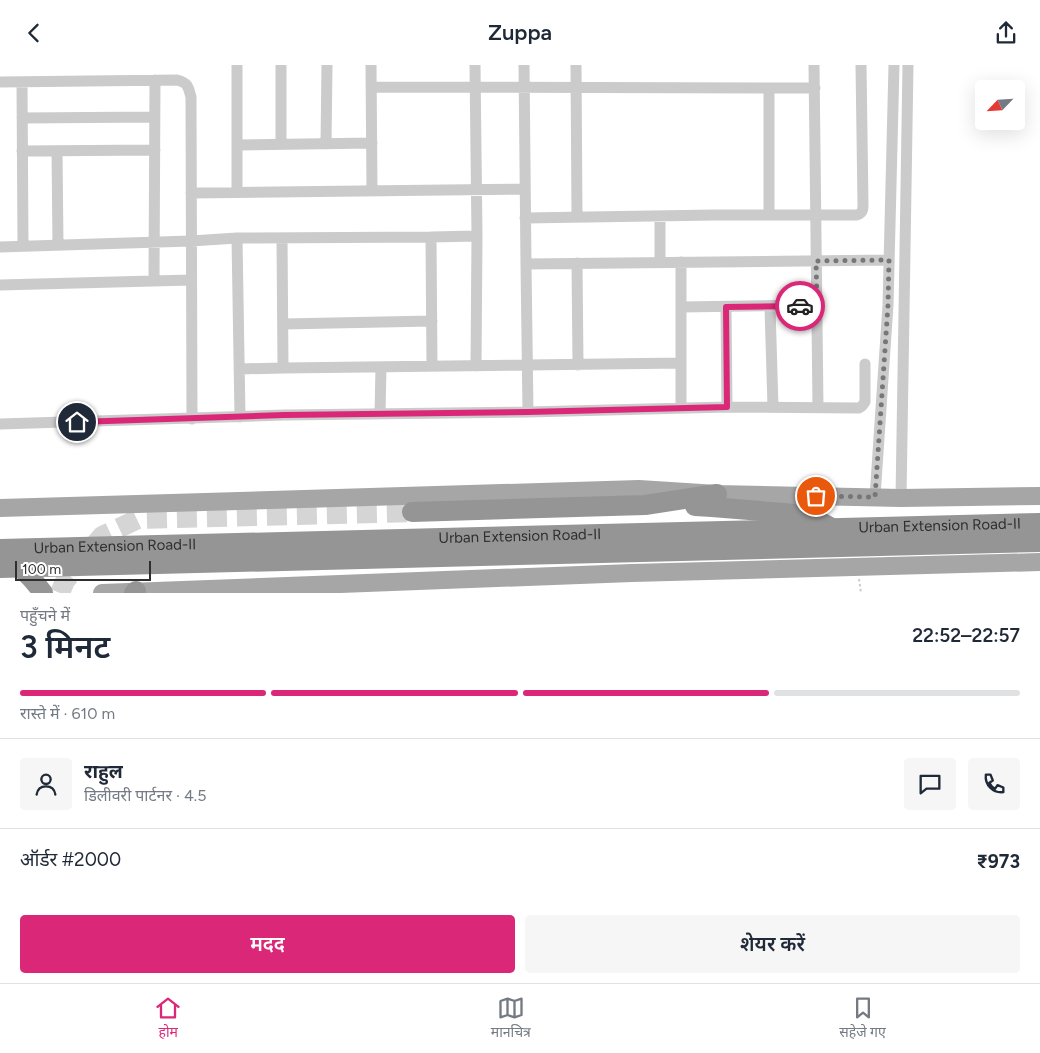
<!DOCTYPE html>
<html lang="hi">
<head>
<meta charset="utf-8">
<style>
	body { margin:0; font-family:Figtree,"Noto Sans Devanagari",sans-serif; background:#f6f6f7; color:#1f2937; height:100vh; display:flex; flex-direction:column; font-size:19px; white-space:nowrap }
	* { box-sizing:border-box; margin:0 }
	p { font-size:16px; color:#747a83 }
	.icon { flex:none; width:28px; height:28px; fill:none; stroke:currentColor; stroke-width:2; stroke-linecap:round; stroke-linejoin:round }
	.map { position:relative; height:528px; overflow:hidden }
	.sheet { display:flex; flex-direction:column; background:#fff; flex:1 }
	.sheet>* { flex:none }
	.needle { width:32px; rotate:245deg }
	.buttons { position:absolute; left:975px; top:15px; display:grid; gap:10px }
	.buttons a { display:grid; place-items:center; width:50px; height:50px; border-radius:5px; background:#fff; box-shadow:0 5px 20px #0002; font-size:25px }
	.scale { position:absolute; left:15px; bottom:12px; width:136px; box-sizing:border-box; padding-left:5px; border:2px solid #2e2e2e; border-top:0; font-size:14px; line-height:18px; white-space:nowrap; color:#2e2e2e; -webkit-text-stroke:4px #fff; paint-order:stroke }
	.pin { position:absolute; display:grid; place-items:center; width:42px; height:42px; color:#fff; margin:-21px; border:2px solid #fff; border-radius:50%; box-shadow:0 1px 5px #0007 }
	.courier { position:absolute; display:grid; place-items:center; width:50px; height:50px; margin:-25px; border:4px solid #db2777; border-radius:50%; background:#fff; color:#222; box-shadow:0 1px 6px #0007 }
	.summary em { font-style:normal; font-weight:600 }
	.summary div { display:flex; flex-direction:column-reverse }
	.summary { display:flex; align-items:center; justify-content:space-between; height:85px; padding:0 20px }
	h1 { font-size:32px; font-weight:600; line-height:38px }
	.bar { display:grid; grid-template-columns:repeat(4,1fr); gap:8px 5px; align-content:center; height:60px; padding:0 20px }
	.bar i { height:6px; border-radius:4px; background:#e0e1e3 }
	.bar .selected { background:#db2777 }
	.bar p { grid-column:span 4 }
	.line { display:flex; align-items:center; gap:12px; padding:0 20px; border-top:1px solid #e0e1e3 }
	.line div { flex:1 }
	.round { display:grid; place-items:center; flex:none; width:52px; height:52px; border-radius:5px; background:#f6f6f7 }
	.button { display:flex; gap:10px; margin-top:auto; padding:10px 20px }
	.button a { flex:1; height:58px; border-radius:5px; background:#db2777; color:#fff; font-size:20px; font-weight:600; line-height:58px; text-align:center }
	.button a+a { background:#f6f6f7; color:#1f2937 }
	header { display:flex; justify-content:space-between; align-items:center; height:65px; padding:0 20px; background:#fff; font-size:22px; font-weight:600 }
	.menu { display:flex; justify-content:space-around; align-items:center; height:70px; border-top:1px solid #e0e1e3; background:#fff; font-size:14px; color:#747a83 }
	.menu a { display:grid; justify-items:center; gap:2px }
	.menu .selected { color:#db2777 }
	.map>svg:first-child { display:block }
	.lines { fill:none; stroke-linecap:round; stroke-linejoin:round }
	.highway-tunnel { stroke:#d5d5d5; stroke-width:20; stroke-dasharray:20 10; stroke-linecap:butt }
	.path { stroke:#cbcbcb; stroke-width:2; stroke-dasharray:2.5 2.5; stroke-linecap:butt }
	.street { stroke:#cbcbcb; stroke-width:11 }
	.primary { stroke:#a6a6a6; stroke-width:18 }
	.highway { stroke:#959595; stroke-width:20 }
	.highway-bridge { stroke:#959595; stroke-width:20 }
	.done { stroke:#777; stroke-width:5; stroke-dasharray:0 9 }
	.route { stroke:#db2777; stroke-width:6 }
	.labels { text-anchor:middle; stroke-width:5; stroke-linejoin:round; paint-order:stroke }
	.street-label { font-size:15px; fill:#2e2e2e; stroke:#fff }
</style>
</head>
<body>
<header><svg class="icon" aria-label="back" viewBox="0 0 24 24"><path d="M15 5l-7 7 7 7"/></svg>Zuppa<svg class="icon" aria-label="share" viewBox="0 0 24 24"><path d="M12 15V3M7 8l5-5 5 5M5 13v7h14v-7"/></svg></header>
<div class="map">
<svg width="1040" height="528" viewBox="0 0 1040 528">
	<rect width="100%" height="100%" fill="#fff"/>
	<g class="lines">
		<path class="highway-tunnel" d="M60 528 65 516 102 471 138 454 412 447"/>
		<path class="path" d="M859 514 861 528"/>
		<path class="street" d="M237 0V127
			M371 0 372 126
			M475 0 477 171 476 301
			M524 0 526 199 528 347
			M576 0 577 152
			M814 0 818 342
			M0 17 177 15C188 18 188 21 191 32L192 354
			M22 17 23 181
			M371 22 815 23
			M769 23V150
			M22 53 155 52
			M281 79V0
			M326 79 327 0
			M237 80 372 78
			M22 86 155 85
			M57 86 58 180
			M191 128 525 124
			M660 151V197
			M525 153 715 150H857C862 148 863 146 863 140L861 0
			M431 172 432 301
			M237 173 240 352
			M282 173 283 303
			M0 182 191 176 237 173 431 172 477 171
			M681 197V343
			M577 198 578 300
			M526 199 889 195
			M154 216 155 15
			M0 220 191 215
			M681 242 817 240
			M726 242 727 342
			M770 242 773 342
			M283 259 432 256
			M239 304 283 303 681 298
			M380 349 381 302
			M0 359 284 350 528 347 727 342 859 343 862 341 865 337V299
			M875 432 888 240 894 0
			M901 433 908 0"/>
		<path class="primary" d="M0 443 639 424 717 429 901 433 1040 431
			M102 528 632 508 1040 497"/>
		<g class="highway">
			<path d="M695 441 712 442 808 450 832 463"/>
			<path d="M412 447 645 440 717 429"/>
			<path id="s1" d="M0 484 1040 458"/>
			<path d="M0 503 1040 477"/>
			<path d="M134 528 136 526"/>
		</g>
		<path class="highway-bridge" d="M0 488C17 498 32 512 43 528"/>
	</g>
	<g class="lines">
		<path class="done" d="M800 241 817 240 816 196 889 195 888 240 875 432 816 431"/>
		<path class="route" d="M77 357 284 350 528 347 727 342 726 242 800 241"/>
	</g>
	<g class="labels">
		<g class="street-label">
			<text dy="5" stroke="none"><textPath href="#s1" startOffset="940">Urban Extension Road-II</textPath></text>
			<text dy="5" stroke="none"><textPath href="#s1" startOffset="520">Urban Extension Road-II</textPath></text>
			<text dy="5" stroke="none"><textPath href="#s1" startOffset="115">Urban Extension Road-II</textPath></text>
		</g>
	</g>
</svg>
<div class="buttons">
<a><svg class="needle" viewBox="-14 -14 28 28"><path d="M0-13l5 13h-10z" fill="#e53935"/><path d="M0 13l5-13h-10z" fill="#747a83"/></svg></a>
</div>
<div class="scale">100 m</div>
<div class="pin" style="left:816px;top:431px;background:#ea580c"><svg class="icon" aria-label="bag" viewBox="0 0 24 24"><path d="M5 8h14l-1 12H6zM9 8a3 3 0 0 1 6 0"/></svg></div>
<div class="pin" style="left:77px;top:357px;background:#1f2937"><svg class="icon" aria-label="home" viewBox="0 0 24 24"><path d="M3 11l9-7 9 7M6 9v11h12V9"/></svg></div>
<div class="courier" style="left:800px;top:241px"><svg class="icon" aria-label="car" viewBox="0 0 24 24"><path d="M5 17H2v-5l4-1 3-4h7l3 4 3 1v5h-3M9 17h6M6 11h13"/><circle cx="7" cy="17" r="2"/><circle cx="17" cy="17" r="2"/></svg></div>
</div>
<section class="sheet">
<div class="summary"><div><h1>3 मिनट</h1><p>पहुँचने में</p></div><em>22:52–22:57</em></div>
<div class="bar"><i class="selected"></i><i class="selected"></i><i class="selected"></i><i></i><p>रास्ते में · 610 m</p></div>
<div class="line" style="height:90px"><a class="round"><svg class="icon" aria-label="person" viewBox="0 0 24 24"><circle cx="12" cy="8" r="4"/><path d="M4 21q1-7 8-7t8 7"/></svg></a><div><b>राहुल</b><p>डिलीवरी पार्टनर · 4.5</p></div><a class="round"><svg class="icon" aria-label="chat" viewBox="0 0 24 24"><path d="M4 5h16v11H9l-5 4z"/></svg></a><a class="round"><svg class="icon" aria-label="phone" viewBox="0 0 24 24"><path d="M5 4h4l2 5-3 2q2 4 5 5l2-3 5 2v4C11 20 4 13 5 4z"/></svg></a></div>
<div class="line" style="height:65px"><div>ऑर्डर #2000</div><b>₹973</b></div>
<div class="button"><a>मदद</a><a>शेयर करें</a></div>
</section>
<nav class="menu">
<a class="selected"><svg class="icon" aria-label="home" viewBox="0 0 24 24"><path d="M3 11l9-7 9 7M6 9v11h12V9"/></svg>होम</a>
<a><svg class="icon" aria-label="map" viewBox="0 0 24 24"><path d="M3 6l6-2 6 2 6-2v14l-6 2-6-2-6 2zM9 4v14M15 6v14"/></svg>मानचित्र</a>
<a><svg class="icon" aria-label="saved" viewBox="0 0 24 24"><path d="M7 4h10v16l-5-4-5 4z"/></svg>सहेजे गए</a>
</nav>
</body>
</html>
